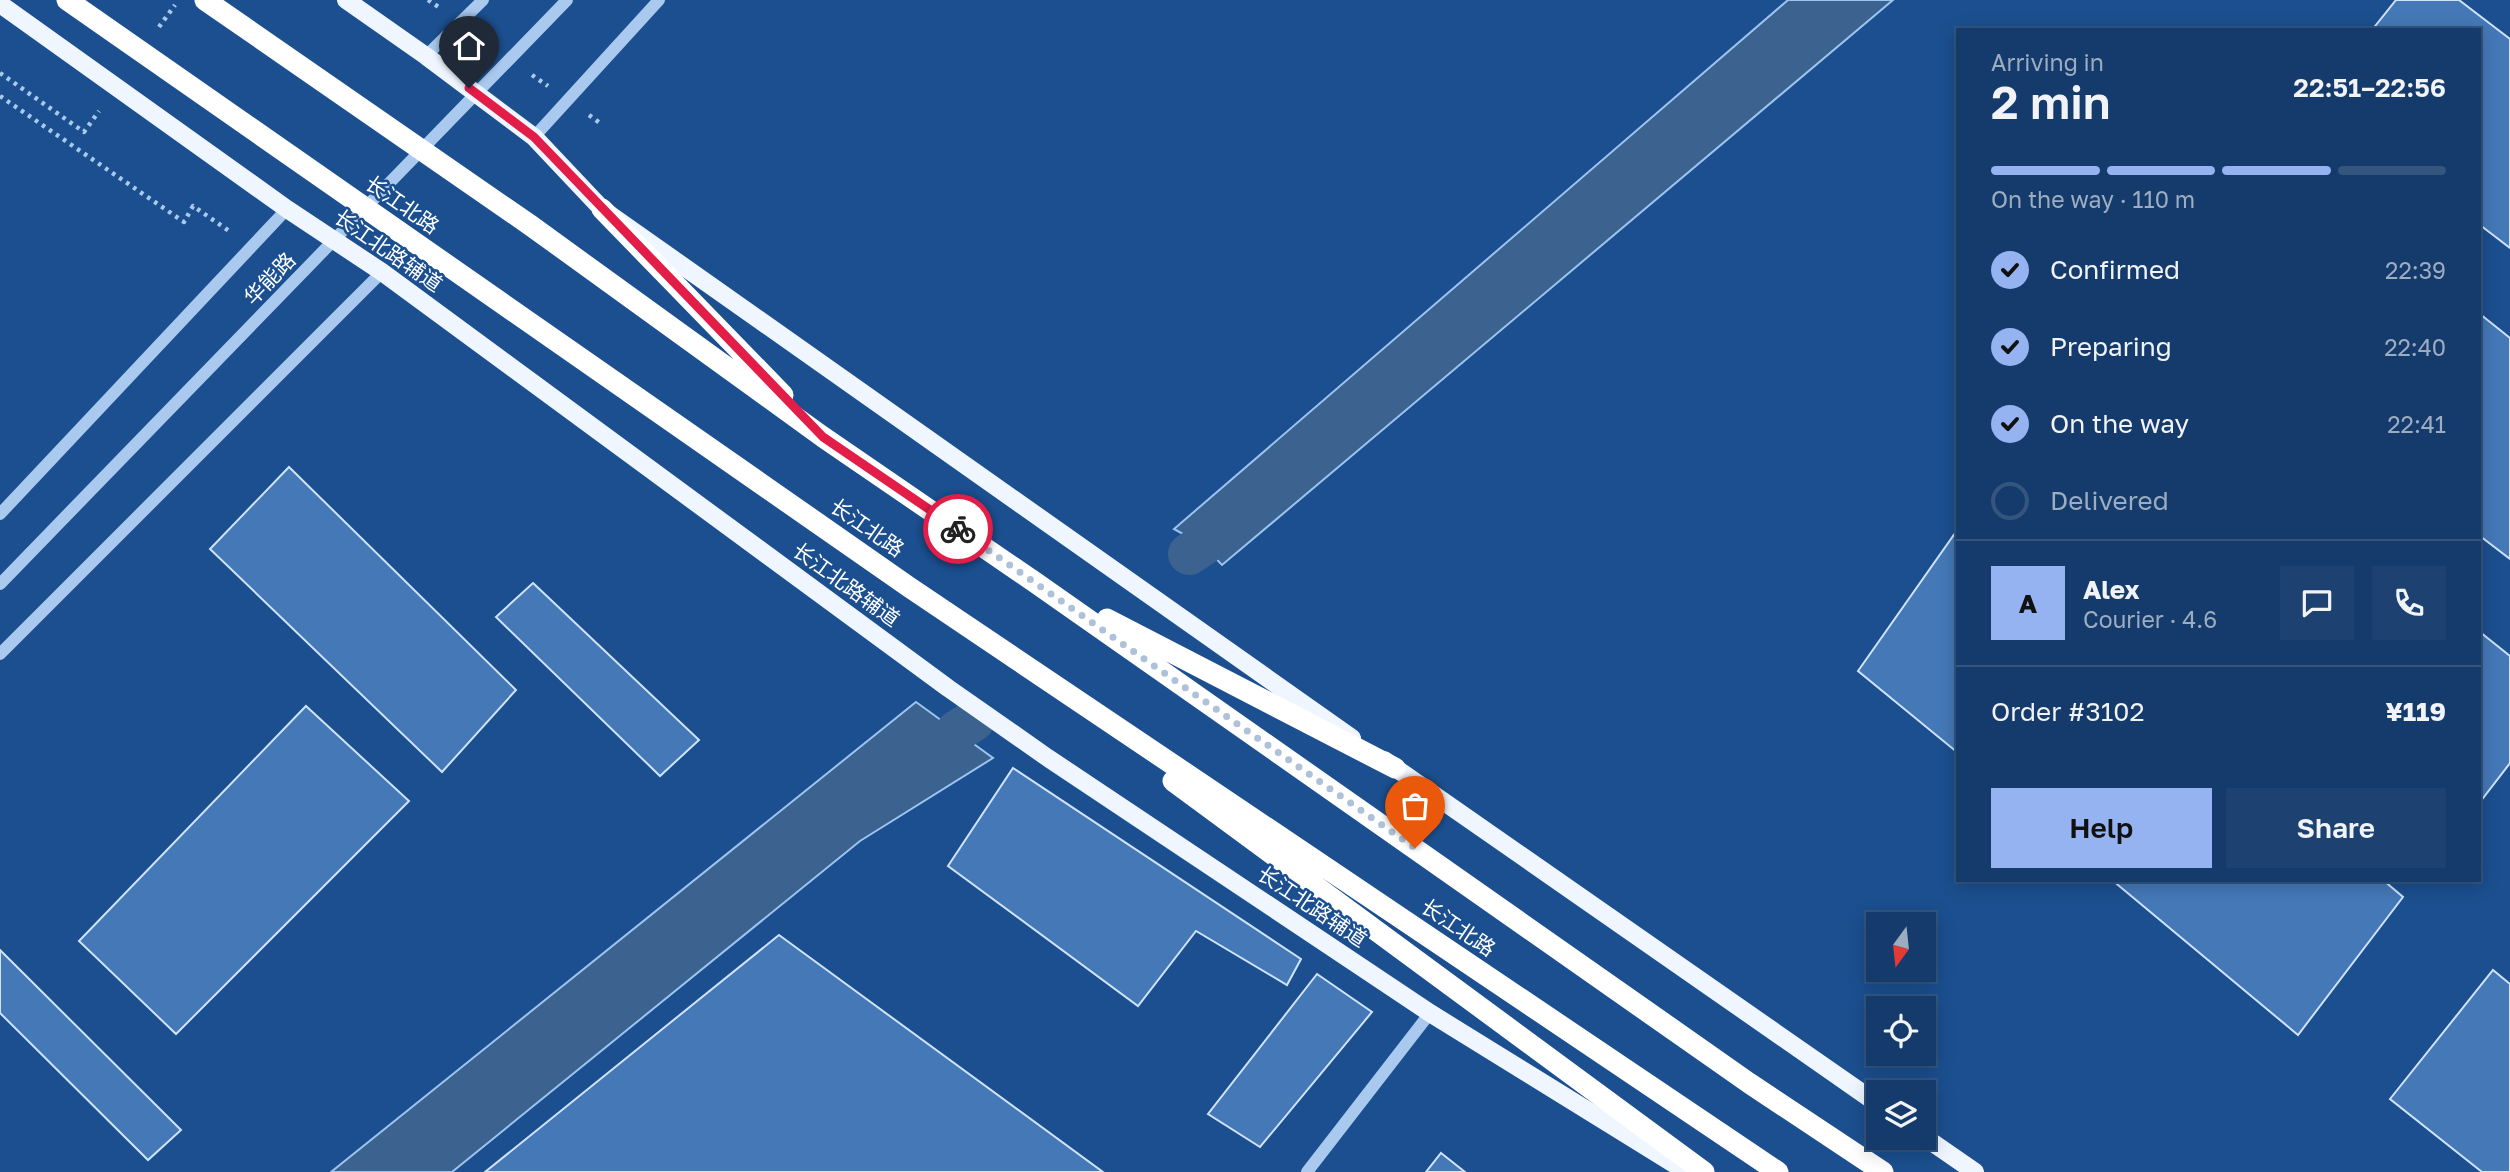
<!DOCTYPE html>
<html lang="en">
<head>
<meta charset="utf-8">
<style>
	body { margin:0; font-family:"Golos Text","Noto Sans SC",sans-serif; background:#1d4271; color:#f1f3f6; height:100vh; display:flex; flex-direction:column; font-size:26px; white-space:nowrap }
	* { box-sizing:border-box; margin:0 }
	p { font-size:23px; color:#9dadc1 }
	.icon { flex:none; width:38px; height:38px; fill:none; stroke:currentColor; stroke-width:2; stroke-linecap:round; stroke-linejoin:round }
	.map { position:relative; flex:1; overflow:hidden }
	.details { position:absolute; left:1956px; top:28px; width:525px; height:854px; display:flex; flex-direction:column; background:#143b6b; border-radius:0px; box-shadow:0 4px 18px #0003,0 0 0 2px #33557e }
	.details>* { flex:none }
	.needle { width:46px; rotate:195deg }
	.buttons { position:absolute; left:1866px; top:912px; display:grid; gap:14px }
	.buttons a { display:grid; place-items:center; width:70px; height:70px; border-radius:0px; background:#143b6b; box-shadow:0 4px 18px #0003,0 0 0 2px #33557e; font-size:35px }
	.pin { position:absolute; display:grid; place-items:center; width:60px; height:60px; color:#fff; margin:-72px -30px; border-radius:50% 50% 50% 0; rotate:-45deg; box-shadow:0 0 7px #0007 }
	.pin .icon { rotate:45deg }
	.courier { position:absolute; display:grid; place-items:center; width:70px; height:70px; margin:-35px; border:5px solid #e11d48; border-radius:50%; background:#fff; color:#222; box-shadow:0 2px 9px #0007 }
	.overview em { font-style:normal; font-weight:600 }
	.overview div { display:flex; flex-direction:column-reverse }
	.overview { display:flex; align-items:center; justify-content:space-between; height:119px; padding:0 35px }
	h1 { font-size:46px; font-weight:600; line-height:52px }
	.bar { display:grid; grid-template-columns:repeat(4,1fr); gap:10px 7px; align-content:center; height:84px; padding:0 35px }
	.bar i { height:9px; border-radius:5px; background:#33557e }
	.bar .on { background:#95b2f1 }
	.bar p { grid-column:span 4 }
	.line { display:flex; align-items:center; gap:18px; padding:0 35px; border-top:2px solid #33557e }
	.line div { flex:1 }
	.round { display:grid; place-items:center; flex:none; width:74px; height:74px; border-radius:0px; background:#1d4271 }
	ol { padding:0 35px; list-style:none }
	li { display:flex; align-items:center; gap:21px; height:77px }
	li p { margin-inline-start:auto }
	li .icon { padding:7px; border-radius:50%; background:#95b2f1; color:#111; stroke-width:4 }
	li:last-child { color:#9dadc1 }
	li i { width:38px; height:38px; border:4px solid #33557e; border-radius:50% }
	.button { display:flex; gap:14px; margin-top:auto; padding:14px 35px }
	.button a { flex:1; height:80px; border-radius:0px; background:#95b2f1; color:#111; font-size:28px; font-weight:600; line-height:80px; text-align:center }
	.button a+a { background:#1d4271; color:#f1f3f6 }
	.map>svg:first-child { display:block }
	.water { fill:#3c6290; stroke:#9cc4f0; stroke-width:2 }
	.lines { fill:none; stroke-linecap:round; stroke-linejoin:round }
	.canal { stroke:#3c6290; stroke-width:42 }
	.building { fill:#4478b7; stroke:#cfe3fa; stroke-width:2 }
	.path { stroke:#a9c9ee; stroke-width:4.5; stroke-dasharray:3.5 5; stroke-linecap:butt }
	.minor { stroke:#a9c9ee; stroke-width:12 }
	.major { stroke:#f0f6ff; stroke-width:18 }
	.highway { stroke:#fff; stroke-width:21 }
	.done { stroke:#afc1d8; stroke-width:7; stroke-dasharray:0 12.6 }
	.route { stroke:#e11d48; stroke-width:9 }
	.labels { text-anchor:middle; stroke-width:5; stroke-linejoin:round; paint-order:stroke }
	.street-label { font-size:21px; fill:#fff; stroke:#1b4f8f }
</style>
</head>
<body>
<div class="map">
<svg width="2510" height="1172" viewBox="0 0 2510 1172">
	<rect width="100%" height="100%" fill="#1b4f8f"/>
	<path class="water" d="M1788 0H1893L1222 565 1203 545 1174 529Z
		M916 702 993 758 860 841 452 1172H331Z"/>
	<g class="lines">
		<path class="canal" d="M1189 554 1203 545
			M957 731 973 721"/>
	</g>
	<path class="building" d="M2396 0H2459L2510 39V248L2480 225V30H2372Z
		M2480 314 2510 338V559L2480 536Z
		M289 467 516 690 442 772 210 549Z
		M1958 529V753L1858 671Z
		M533 583 699 740 660 776 496 617Z
		M2480 632 2510 656V763L2480 802Z
		M306 706 409 801 176 1034 79 941Z
		M1013 768 1301 959 1287 985 1196 931 1138 1006 948 866Z
		M2112 880H2383L2403 897 2298 1035Z
		M779 935 1103 1172H485Z
		M0 950 181 1130 148 1160 0 1013Z
		M2493 970 2510 984V1172H2482L2390 1099Z
		M1317 974 1372 1012 1260 1147 1208 1114Z
		M1441 1153 1465 1172H1426Z"/>
	<g class="lines">
		<path class="path" d="M428 0 440 8
			M159 27 175 5
			M0 73 84 132 99 111
			M532 75 548 86
			M0 96 184 222 193 206 232 233
			M589 115 600 123"/>
		<path class="minor" d="M426 56 483 0
			M534 137 659 0
			M0 514 287 209
			M0 584 567 0
			M0 654 382 272
			M1307 1172 1430 1013"/>
		<path class="major" d="M346 0 426 56 534 137 602 209 1352 738
			M0 4 287 209 382 272 948 688 1048 758 1430 1013 1687 1172
			M1384 760 1878 1104
			M1923 1136 1975 1172"/>
		<path class="highway" d="M67 0 909 587 1778 1172
			M205 0 530 225 823 437 1036 583 1749 1083 1883 1172
			M602 209 783 395
			M1107 619 1395 768
			M1173 781 1704 1172"/>
	</g>
	<g class="lines">
		<path class="done" d="M958 529 1415 848"/>
		<path class="route" d="M469 88 534 137 823 437 958 529"/>
	</g>
	<g class="labels">
		<g class="street-label">
			<text transform="translate(402 205) rotate(35)" y="7">长江北路</text>
			<text transform="translate(388 251) rotate(35)" y="7">长江北路辅道</text>
			<text transform="translate(270 279) rotate(-46)" y="7">华能路</text>
			<text transform="translate(867 528) rotate(35)" y="7">长江北路</text>
			<text transform="translate(846 585) rotate(36)" y="7">长江北路辅道</text>
			<text transform="translate(1312 907) rotate(34)" y="7">长江北路辅道</text>
			<text transform="translate(1458 928) rotate(34)" y="7">长江北路</text>
		</g>
	</g>
</svg>
<div class="buttons">
<a><svg class="needle" viewBox="-14 -14 28 28"><path d="M0-13l5 13h-10z" fill="#e53935"/><path d="M0 13l5-13h-10z" fill="#9dadc1"/></svg></a>
<a><svg class="icon" aria-label="locate" viewBox="0 0 24 24"><circle cx="12" cy="12" r="6"/><path d="M12 2v4M12 18v4M2 12h4M18 12h4"/></svg></a>
<a><svg class="icon" aria-label="layers" viewBox="0 0 24 24"><path d="M12 4l9 5-9 5-9-5zM3 14l9 5 9-5"/></svg></a>
</div>
<div class="pin" style="left:1415px;top:848px;background:#ea580c"><svg class="icon" aria-label="bag" viewBox="0 0 24 24"><path d="M5 8h14l-1 12H6zM9 8a3 3 0 0 1 6 0"/></svg></div>
<div class="pin" style="left:469px;top:88px;background:#1f2937"><svg class="icon" aria-label="home" viewBox="0 0 24 24"><path d="M3 11l9-7 9 7M6 9v11h12V9"/></svg></div>
<div class="courier" style="left:958px;top:529px"><svg class="icon" aria-label="bike" viewBox="0 0 24 24"><circle cx="6" cy="16" r="4"/><circle cx="18" cy="16" r="4"/><path d="M6 16l4-8h5l3 8M10 8l3 8H6M13 5h3"/></svg></div>
<section class="details">
<div class="overview"><div><h1>2 min</h1><p>Arriving in</p></div><em>22:51–22:56</em></div>
<div class="bar"><i class="on"></i><i class="on"></i><i class="on"></i><i></i><p>On the way · 110 m</p></div>
<ol>
<li><svg class="icon" aria-label="check" viewBox="0 0 24 24"><path d="M5 12l5 5 9-10"/></svg>Confirmed<p>22:39</p></li>
<li><svg class="icon" aria-label="check" viewBox="0 0 24 24"><path d="M5 12l5 5 9-10"/></svg>Preparing<p>22:40</p></li>
<li><svg class="icon" aria-label="check" viewBox="0 0 24 24"><path d="M5 12l5 5 9-10"/></svg>On the way<p>22:41</p></li>
<li><i></i>Delivered</li>
</ol>
<div class="line" style="height:126px"><b class="round" style="background:#95b2f1;color:#111">A</b><div><b>Alex</b><p>Courier · 4.6</p></div><a class="round"><svg class="icon" aria-label="chat" viewBox="0 0 24 24"><path d="M4 5h16v11H9l-5 4z"/></svg></a><a class="round"><svg class="icon" aria-label="phone" viewBox="0 0 24 24"><path d="M5 4h4l2 5-3 2q2 4 5 5l2-3 5 2v4C11 20 4 13 5 4z"/></svg></a></div>
<div class="line" style="height:91px"><div>Order #3102</div><b>¥119</b></div>
<div class="button"><a>Help</a><a>Share</a></div>
</section>
</div>
</body>
</html>
